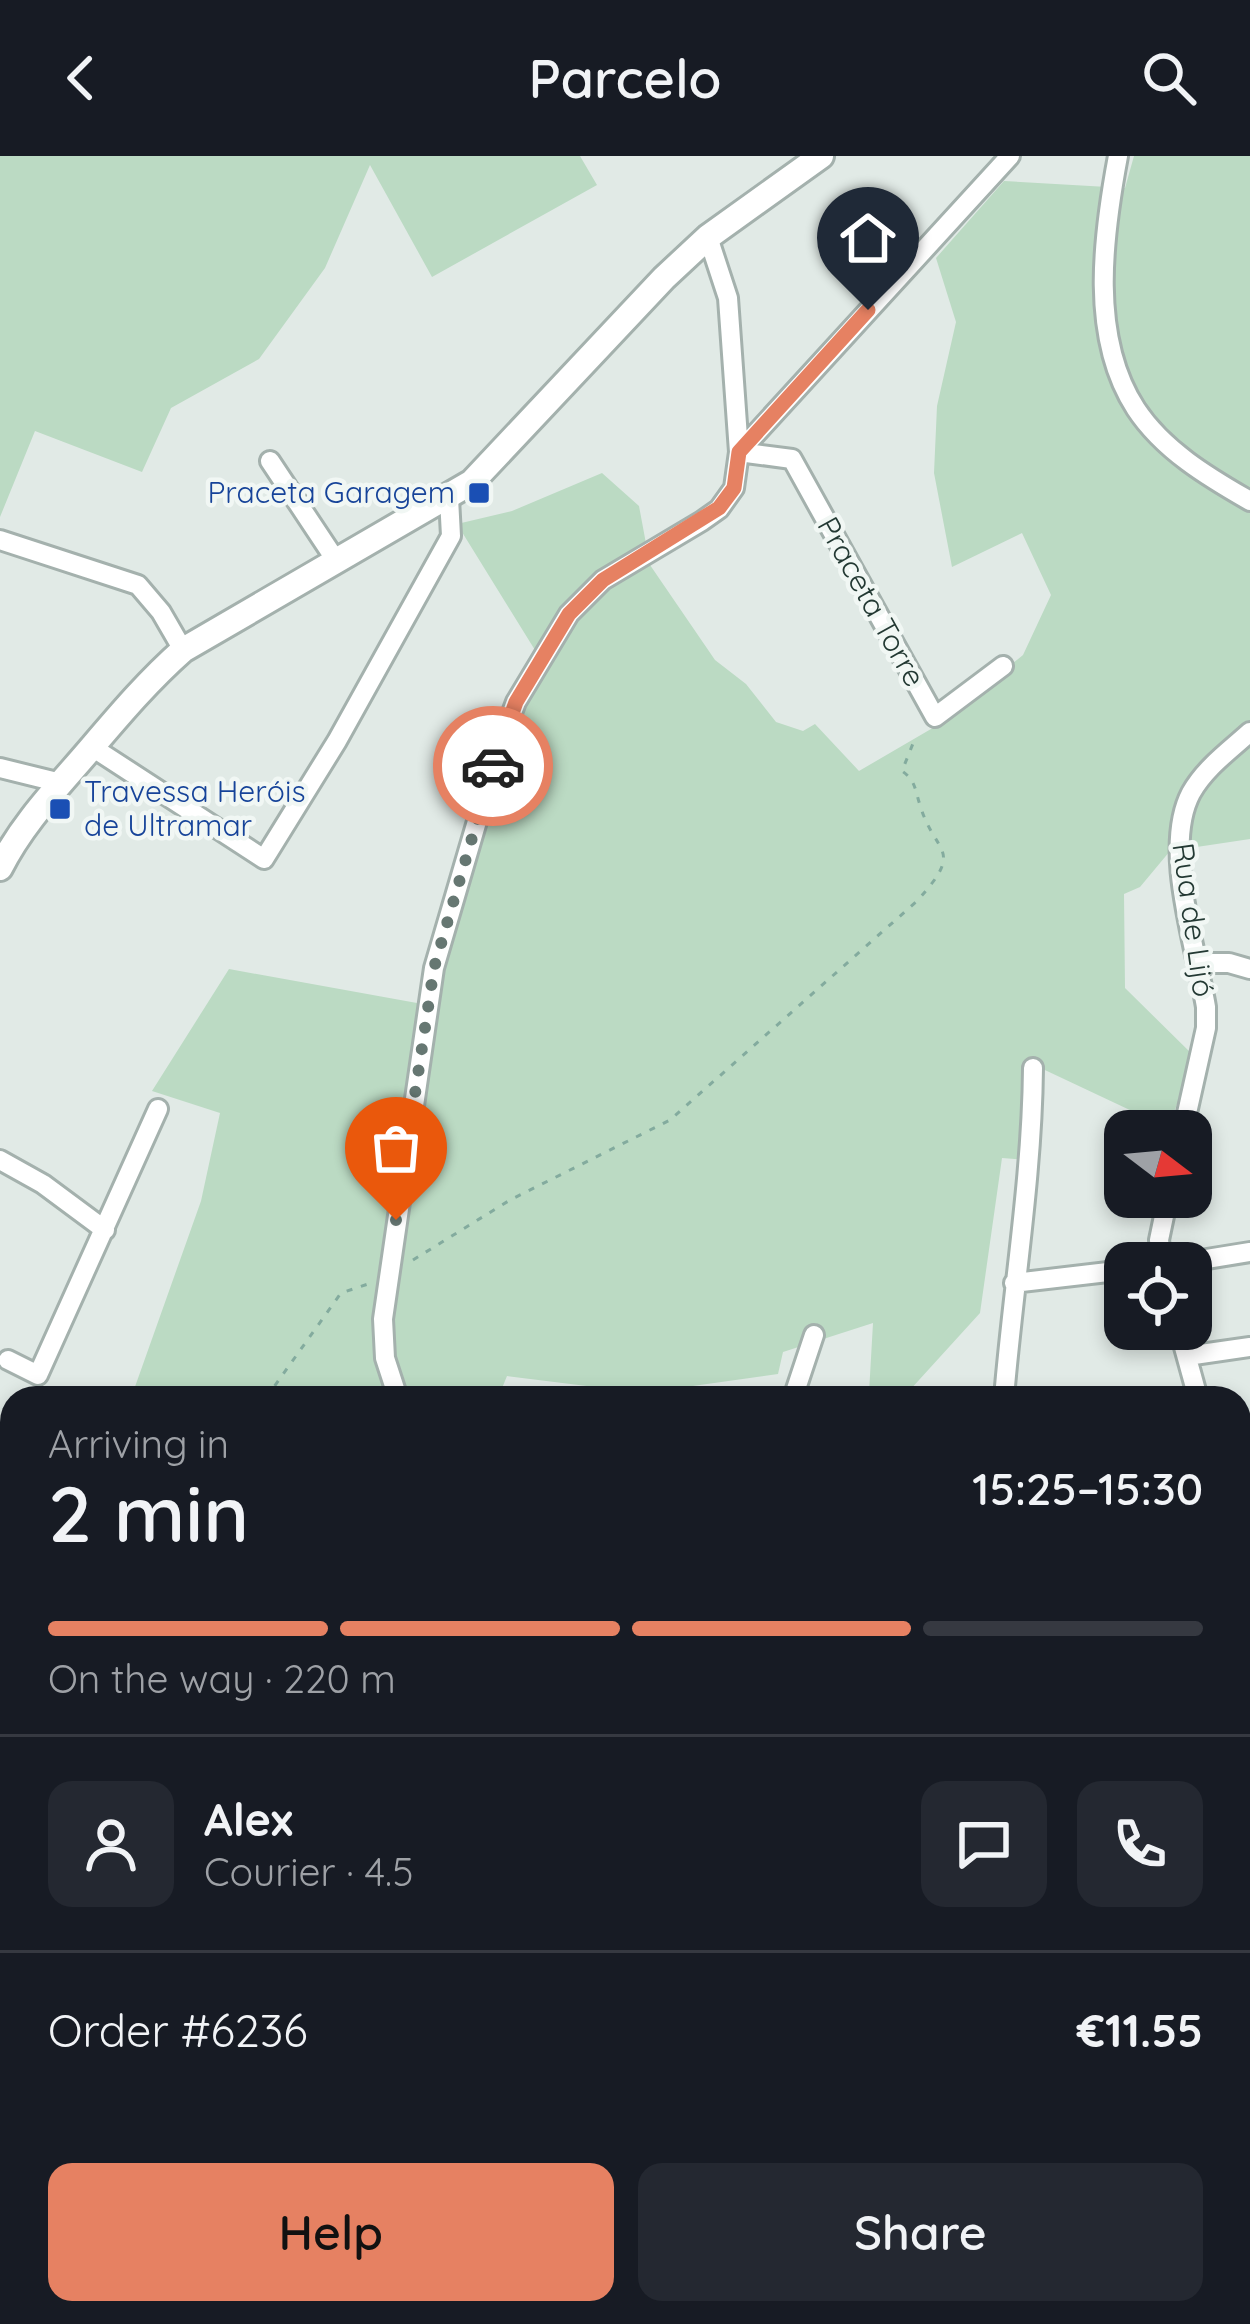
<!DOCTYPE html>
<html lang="en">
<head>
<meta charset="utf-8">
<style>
	body { margin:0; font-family:Quicksand,sans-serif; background:#242831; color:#f1f3f6; height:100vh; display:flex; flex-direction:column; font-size:45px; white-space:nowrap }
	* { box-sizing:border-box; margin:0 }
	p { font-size:39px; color:#9ea1a6 }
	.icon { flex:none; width:66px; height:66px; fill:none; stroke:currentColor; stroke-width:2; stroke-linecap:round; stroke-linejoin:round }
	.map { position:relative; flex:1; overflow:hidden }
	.drawer { position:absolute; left:0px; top:1230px; width:1251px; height:939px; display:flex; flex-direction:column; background:#171b24; border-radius:36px 36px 0 0; box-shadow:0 6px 18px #0003 }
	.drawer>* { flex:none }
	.needle { width:78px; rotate:106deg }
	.fabs { position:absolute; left:1104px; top:954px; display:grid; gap:24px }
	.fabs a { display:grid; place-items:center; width:108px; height:108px; border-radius:24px; background:#171b24; box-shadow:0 6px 18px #0003; font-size:60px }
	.pin { position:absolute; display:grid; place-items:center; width:102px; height:102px; color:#fff; margin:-123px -51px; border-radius:50% 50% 50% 0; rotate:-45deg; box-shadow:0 0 12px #0007 }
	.pin .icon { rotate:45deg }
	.courier { position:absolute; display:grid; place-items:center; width:120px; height:120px; margin:-60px; border:9px solid #e68162; border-radius:50%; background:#fff; color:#222; box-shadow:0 3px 15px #0007 }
	.headline em { font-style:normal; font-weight:600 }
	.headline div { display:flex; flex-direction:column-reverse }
	.headline { display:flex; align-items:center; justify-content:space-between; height:204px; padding:0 48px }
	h1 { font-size:78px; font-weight:600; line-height:90px }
	.bar { display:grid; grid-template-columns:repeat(4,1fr); gap:18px 12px; align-content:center; height:144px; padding:0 48px }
	.bar i { height:15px; border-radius:9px; background:#363941 }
	.bar .selected { background:#e68162 }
	.bar p { grid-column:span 4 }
	.line { display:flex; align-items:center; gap:30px; padding:0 48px; border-top:3px solid #363941 }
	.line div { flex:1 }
	.round { display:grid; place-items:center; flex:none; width:126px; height:126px; border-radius:24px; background:#242831 }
	.button { display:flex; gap:24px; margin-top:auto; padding:24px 48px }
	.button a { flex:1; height:138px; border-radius:24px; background:#e68162; color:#111; font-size:48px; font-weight:600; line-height:138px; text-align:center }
	.button a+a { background:#242831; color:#f1f3f6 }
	header { display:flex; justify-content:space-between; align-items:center; height:156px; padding:0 48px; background:#171b24; font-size:54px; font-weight:600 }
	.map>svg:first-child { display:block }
	.green { fill:#bbdac3 }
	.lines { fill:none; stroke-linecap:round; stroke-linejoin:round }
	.river { stroke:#8dc2cb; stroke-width:33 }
	.minor-casing { stroke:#a4b1ad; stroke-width:24 }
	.tertiary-casing { stroke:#a4b1ad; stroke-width:30 }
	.path { stroke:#83ab9e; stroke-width:3; stroke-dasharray:6 9; stroke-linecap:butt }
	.minor { stroke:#fff; stroke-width:18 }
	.tertiary { stroke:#fff; stroke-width:24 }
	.done { stroke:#667772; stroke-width:12; stroke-dasharray:0 21.6 }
	.route { stroke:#e68162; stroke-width:15 }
	.transit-dot { fill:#1a4fb4; stroke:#f1f7f4; stroke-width:4.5 }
	.labels { text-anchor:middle; stroke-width:9; stroke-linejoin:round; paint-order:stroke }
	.transit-label { font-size:30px; fill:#164399; stroke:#f1f7f4; text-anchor:end }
	.street-label { font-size:30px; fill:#233933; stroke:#f1f7f4 }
</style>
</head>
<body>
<header><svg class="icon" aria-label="back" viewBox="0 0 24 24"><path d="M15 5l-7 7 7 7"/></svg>Parcelo<svg class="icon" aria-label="search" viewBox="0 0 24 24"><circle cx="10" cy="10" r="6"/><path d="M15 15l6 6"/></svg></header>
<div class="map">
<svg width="1250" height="2168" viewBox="0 0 1250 2168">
	<rect width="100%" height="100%" fill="#e1eae6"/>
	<path class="green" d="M0 0H580L597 29 432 121 370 9 325 112 259 203 171 252 142 316 35 275 0 361Z
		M1134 0H1250V683L1170 695 1140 731 1124 738 1125 832 1195 901 1168 972 1030 907 1027 1004 1002 1002 980 1157 909 1235 869 1237 873 1167 783 1196 778 1218 643 1237 507 1220 498 1242H131L201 1045 220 957 152 935 229 813 428 849 514 555 543 507 457 368 512 355 602 317 639 350 650 409 715 504 746 528 776 566 803 575 815 568 859 615 931 573 1023 499 1051 439 1022 377 952 411 934 317 937 250 956 166 936 102 1004 25 1125 32Z
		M0 1280 5 1289H12V2157H143L148 2168H0Z
		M1250 1365V1521L1239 1515V1367Z
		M1239 2000 1250 2003V2168H1125L1119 2157H1239Z
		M252 2157H879L878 2168H247Z"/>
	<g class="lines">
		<path class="river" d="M1127 2157 1134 2168
			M918 2168 922 2157"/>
		<defs>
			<path id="minor" d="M1118 0C1103 80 1089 181 1136 253 1163 294 1208 321 1250 345
				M739 296 792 303 935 561 1003 510
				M739 296 1010 0
				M270 305 337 406
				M0 384 138 429 161 456 183 494
				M92 591 264 703 337 585 451 380 449 342
				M0 612 61 627
				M1199 807H1229L1250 813
				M1183 975 1206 872V851C1196 791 1162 692 1191 637 1205 612 1229 595 1250 576
				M0 1004 43 1028 105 1074
				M1162 1107 1159 1084 1168 1041
				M1182 1107 1250 1096
				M1014 1127 1125 1114
				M1179 1173 1198 1242
				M1187 1200 1250 1191
				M8 1204 38 1219 158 953
				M398 1242 385 1202 383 1163 434 812 497 597 516 546 569 458 603 424 702 365 719 353 734 332 739 296 728 142 708 81
				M793 1242 814 1179
				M1004 1242C1013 1132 1032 1023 1033 912
				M1239 1701H1250
				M1051 2157 1058 2168"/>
			<path id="tertiary" d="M0 712C23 666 59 630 92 591 121 557 149 524 183 494L472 326 664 122 708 81 821 0"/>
		</defs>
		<use href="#minor" class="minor-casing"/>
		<use href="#tertiary" class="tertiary-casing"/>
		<path class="path" d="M413 1104 510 1044 670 964 917 745C966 691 935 700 920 649 915 634 916 625 902 615L914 585
			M266 1242 341 1137 368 1128
			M0 1786 12 1791
			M0 1973 12 1967
			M495 2157 506 2168
			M901 2168 904 2157"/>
		<use href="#minor" class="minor"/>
		<use href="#tertiary" class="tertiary"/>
	</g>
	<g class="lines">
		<path class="done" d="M396 1064 434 812 493 610"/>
		<path class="route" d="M493 610 516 546 569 458 603 424 719 352 734 332 739 296 868 154"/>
	</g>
	<g class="transit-dot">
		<rect x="467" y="325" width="24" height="24" rx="6"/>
		<rect x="48" y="641" width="24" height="24" rx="6"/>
	</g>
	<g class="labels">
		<g class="transit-label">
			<text x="455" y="347">Praceta Garagem</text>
			<text x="84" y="646" text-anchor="start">Travessa Heróis<tspan x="84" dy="34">de Ultramar</tspan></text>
		</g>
		<g class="street-label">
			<text transform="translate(871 446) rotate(61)" y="10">Praceta Torre</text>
			<text transform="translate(1193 764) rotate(82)" y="10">Rua de Lijó</text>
		</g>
	</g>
</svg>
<div class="fabs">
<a><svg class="needle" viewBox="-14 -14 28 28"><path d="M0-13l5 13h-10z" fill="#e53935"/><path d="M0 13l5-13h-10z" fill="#9ea1a6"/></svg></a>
<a><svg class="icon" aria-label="locate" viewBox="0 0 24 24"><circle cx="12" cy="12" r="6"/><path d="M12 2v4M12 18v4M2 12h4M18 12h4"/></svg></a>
</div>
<div class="pin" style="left:396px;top:1064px;background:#ea580c"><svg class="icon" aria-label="bag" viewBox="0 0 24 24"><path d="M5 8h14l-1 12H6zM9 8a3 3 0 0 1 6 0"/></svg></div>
<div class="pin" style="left:868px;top:154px;background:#1f2937"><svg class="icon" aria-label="home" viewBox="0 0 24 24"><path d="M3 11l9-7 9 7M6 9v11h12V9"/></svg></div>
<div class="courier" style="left:493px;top:610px"><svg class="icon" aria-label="car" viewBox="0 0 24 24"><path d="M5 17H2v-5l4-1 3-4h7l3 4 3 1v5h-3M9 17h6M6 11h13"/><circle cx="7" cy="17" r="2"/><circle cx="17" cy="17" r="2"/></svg></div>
<section class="drawer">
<div class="headline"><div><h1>2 min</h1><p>Arriving in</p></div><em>15:25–15:30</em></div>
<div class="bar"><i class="selected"></i><i class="selected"></i><i class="selected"></i><i></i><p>On the way · 220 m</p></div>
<div class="line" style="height:216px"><a class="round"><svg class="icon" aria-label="person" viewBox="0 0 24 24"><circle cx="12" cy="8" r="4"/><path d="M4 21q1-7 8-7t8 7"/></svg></a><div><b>Alex</b><p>Courier · 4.5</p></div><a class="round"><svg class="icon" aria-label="chat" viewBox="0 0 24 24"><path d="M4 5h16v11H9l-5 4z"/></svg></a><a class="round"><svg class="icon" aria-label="phone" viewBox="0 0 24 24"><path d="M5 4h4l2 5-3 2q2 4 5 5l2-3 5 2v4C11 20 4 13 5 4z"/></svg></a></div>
<div class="line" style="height:156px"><div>Order #6236</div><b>€11.55</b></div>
<div class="button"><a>Help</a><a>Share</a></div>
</section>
</div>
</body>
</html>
